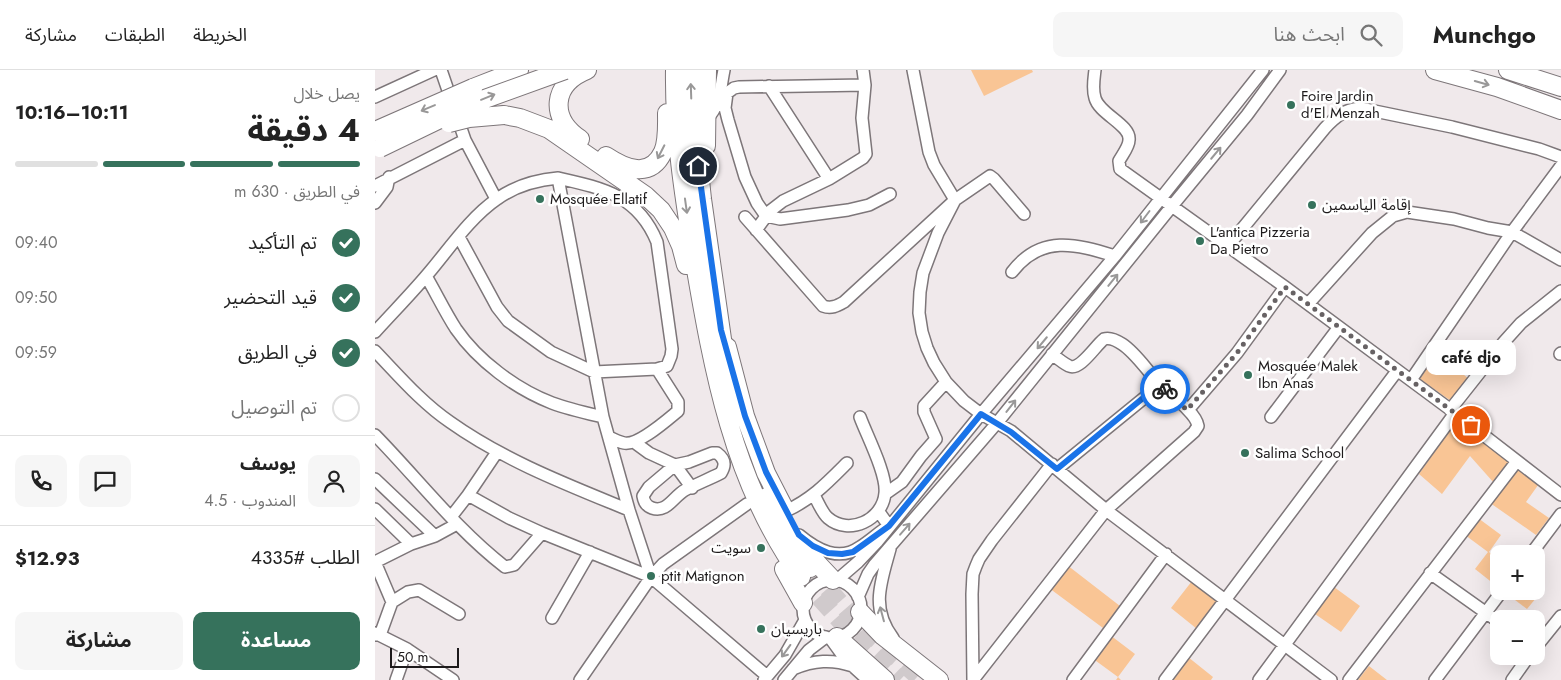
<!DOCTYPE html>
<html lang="ar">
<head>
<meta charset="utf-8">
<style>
	body { margin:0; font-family:Jost,"Noto Sans Arabic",sans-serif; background:#f6f6f6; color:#222; direction:rtl; height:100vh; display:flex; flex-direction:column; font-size:19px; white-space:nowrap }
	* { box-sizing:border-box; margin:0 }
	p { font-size:16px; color:#767676 }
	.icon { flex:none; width:28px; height:28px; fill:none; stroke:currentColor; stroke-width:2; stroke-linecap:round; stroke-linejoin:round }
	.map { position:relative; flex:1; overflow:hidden; direction:ltr }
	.drawer { display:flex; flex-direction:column; background:#fff; width:375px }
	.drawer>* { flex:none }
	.fabs { position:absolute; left:1115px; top:475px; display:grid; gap:10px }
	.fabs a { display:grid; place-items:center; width:55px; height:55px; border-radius:10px; background:#fff; box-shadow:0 5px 20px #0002; font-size:25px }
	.scale { position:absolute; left:15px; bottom:12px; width:69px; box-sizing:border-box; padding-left:5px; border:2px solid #1d1a1b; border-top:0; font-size:14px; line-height:18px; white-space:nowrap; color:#1d1a1b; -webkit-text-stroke:4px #fff; paint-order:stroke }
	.pin { position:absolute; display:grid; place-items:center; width:42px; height:42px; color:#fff; margin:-21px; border:2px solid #fff; border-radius:50%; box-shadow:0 1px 5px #0007 }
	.courier { position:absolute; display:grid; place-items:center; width:50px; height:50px; margin:-25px; border:4px solid #1a73e8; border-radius:50%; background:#fff; color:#222; box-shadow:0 1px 6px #0007 }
	.bubble { position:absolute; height:35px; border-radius:10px; background:#fff; box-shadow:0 5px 20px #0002; font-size:16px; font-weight:700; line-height:35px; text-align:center; direction:rtl }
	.summary em { font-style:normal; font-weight:700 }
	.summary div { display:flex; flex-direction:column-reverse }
	.summary { display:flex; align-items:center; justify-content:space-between; height:85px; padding:0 15px }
	h1 { font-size:32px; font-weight:700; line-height:38px }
	.bar { display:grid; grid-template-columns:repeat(4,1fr); gap:8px 5px; align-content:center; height:60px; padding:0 15px }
	.bar i { height:6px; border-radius:4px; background:#e0e0e0 }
	.bar .selected { background:#36725c }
	.bar p { grid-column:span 4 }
	.line { display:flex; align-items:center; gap:12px; padding:0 15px; border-top:1px solid #e0e0e0 }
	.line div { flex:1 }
	.round { display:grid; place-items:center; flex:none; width:52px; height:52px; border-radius:10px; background:#f6f6f6 }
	ol { padding:0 15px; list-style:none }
	li { display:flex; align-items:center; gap:15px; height:55px }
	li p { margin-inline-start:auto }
	li .icon { padding:5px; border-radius:50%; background:#36725c; color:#fff; stroke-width:4 }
	li:last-child { color:#767676 }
	li i { width:28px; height:28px; border:2px solid #e0e0e0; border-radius:50% }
	.button { display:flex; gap:10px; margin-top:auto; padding:10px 15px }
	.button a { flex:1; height:58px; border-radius:10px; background:#36725c; color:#fff; font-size:20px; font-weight:700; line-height:58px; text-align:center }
	.button a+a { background:#f6f6f6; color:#222 }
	header { display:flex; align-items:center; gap:30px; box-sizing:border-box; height:70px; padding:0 25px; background:#fff; border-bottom:1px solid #e0e0e0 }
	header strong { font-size:24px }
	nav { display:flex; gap:28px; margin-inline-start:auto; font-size:18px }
	.search { width:350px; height:45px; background:#f6f6f6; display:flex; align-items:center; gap:12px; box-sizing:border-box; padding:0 18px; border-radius:10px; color:#767676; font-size:19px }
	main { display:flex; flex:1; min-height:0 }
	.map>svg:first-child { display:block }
	.green { fill:#f9c595 }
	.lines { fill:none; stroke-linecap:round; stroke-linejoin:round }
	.highway-tunnel { stroke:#d0cacc; stroke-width:18; stroke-dasharray:18 9; stroke-linecap:butt }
	.minor-casing { stroke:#7d7679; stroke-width:14 }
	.highway-casing { stroke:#7d7679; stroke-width:20 }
	.minor { stroke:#fff; stroke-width:11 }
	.highway { stroke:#fff; stroke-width:18 }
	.highway-bridge-casing { stroke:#7d7679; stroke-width:20; stroke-linecap:butt }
	.highway-bridge { stroke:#fff; stroke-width:18 }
	.oneway { stroke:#999898 }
	.done { stroke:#676264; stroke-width:5; stroke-dasharray:0 9 }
	.route { stroke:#1a73e8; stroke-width:6 }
	.poi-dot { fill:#36725c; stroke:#fff; stroke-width:2 }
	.labels { text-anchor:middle; stroke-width:5; stroke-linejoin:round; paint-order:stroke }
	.poi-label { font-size:15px; fill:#1d1a1b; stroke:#fff; text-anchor:start }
</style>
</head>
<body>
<header>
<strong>Munchgo</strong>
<div class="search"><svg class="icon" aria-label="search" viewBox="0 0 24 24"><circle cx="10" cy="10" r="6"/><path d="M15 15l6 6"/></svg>ابحث هنا</div>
<nav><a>الخريطة</a><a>الطبقات</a><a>مشاركة</a></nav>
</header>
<main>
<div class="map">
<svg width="1186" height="610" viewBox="0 0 1186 610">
	<rect width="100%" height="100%" fill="#f0e9eb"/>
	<path class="green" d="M596 0H657L658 2 609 26Z
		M1062 283 1094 309 1076 331 1045 309Z
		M1082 350 1166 411 1151 432 1174 448 1161 465 1108 428 1119 413 1095 386 1067 424 1044 404Z
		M1103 448 1126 465 1114 482 1124 490V518L1100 499 1113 482 1090 465Z
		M692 495 745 536 728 558 674 518Z
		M817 511 843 531 822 559 796 538Z
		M959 517 985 536 966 562 940 544Z
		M1161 518 1166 522 1152 539 1128 521H1161Z
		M735 565 760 584 743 607 746 610H741L743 607 717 588Z
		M813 587 838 607 836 610H795Z
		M994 596 1012 610H983Z"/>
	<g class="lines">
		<path class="highway-tunnel" d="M435 498 483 553 547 610
			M426 507 476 563 525 610"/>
		<defs>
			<path id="minor" d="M66 0 90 70 121 129
				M720 0C719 9 717 19 720 28 724 44 756 55 754 70 754 77 747 85 744 91L745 99 910 217 1080 343 1186 425
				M490 15 364 17 359 18 352 23 350 38 353 50 370 107 382 133 391 146 405 149 473 140 494 135 515 124
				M394 16 454 109 488 88 491 84 487 48 490 15 488 0
				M0 27 59 0
				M332 49C346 34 345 19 349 0
				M0 116 90 70
				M0 133 12 117 14 107
				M649 144 619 109 615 106 580 130 563 163 548 203 545 222 544 243 547 262 552 278 559 293 571 312 589 331 606 344 636 361 731 440 956 610
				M370 147 448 236C456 239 462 236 469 232L580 130 559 95 554 82 538 0
				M381 160 395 141 408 131 454 109
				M84 167 122 237 133 251 176 282 219 302 282 299 292 296 296 286 297 279 282 172C263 125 227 118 183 108
				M853 176 950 58C961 46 969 40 985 38L1077 57 1164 79 1186 87
				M637 202C666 164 701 174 740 186
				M51 206C61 223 70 242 81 259 103 291 141 319 177 333 193 339 211 343 228 347
				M933 234 997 163 1018 146 1032 142 1079 149 1113 158 1137 162 1186 190
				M0 262C19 241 39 221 57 199 76 176 97 146 122 129 140 116 161 110 183 108L228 347 254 440 276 507 205 610
				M0 281C24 306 47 333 75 352 130 391 193 415 254 440
				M1185 284 1186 283
				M1036 310 1137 162 1186 96
				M813 340 862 283 910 217
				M1075 340 1128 273 1146 253 1186 221
				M896 347 964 257
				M0 365C43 409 81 459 130 497L139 495 167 463 276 507 392 606
				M234 367C238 369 244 372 249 373 263 376 292 350 303 341V332L282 299
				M259 372 274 383 300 395 317 418
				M337 383H342C350 389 351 395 346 403 334 409 322 414 310 420 298 427 292 443 277 438 271 436 269 432 268 426L274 417 300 395 314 392Z
				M682 399 785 315
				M0 409 60 466
				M510 424 527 412 546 386 561 369 549 342V336L571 312
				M93 425 122 382
				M439 425C443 432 447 443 453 448 474 466 508 450 510 423 512 404 492 366 485 347
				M0 439 36 474
				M411 441C437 429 452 413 472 393
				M76 447 93 425 134 448 167 463
				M424 465C442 480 464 492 485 477 495 471 504 462 514 456L504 442
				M515 479C506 512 495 538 518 568
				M1156 484 1186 444
				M0 492 36 474 60 466 82 454
				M0 492 17 532 5 565H0
				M1055 503 1124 552
				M276 507 288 494 372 434
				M428 539a29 29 0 1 1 58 0a29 29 0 1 1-58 0Z
				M461 511 483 492 502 472 606 344 740 186 888 0
				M483 527 493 504 500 494 622 353 797 136 872 45 905 0
				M17 532 33 522 44 520 84 544
				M177 548 215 482
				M0 563 32 579 78 610
				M455 568 471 590 493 610
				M1161 577 1186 546
				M418 599C439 590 457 589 478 596
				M21 610 32 579
				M389 610 410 585 430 550
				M409 610 434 580 451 567
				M598 610 731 440 819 362 823 356C822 350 817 344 813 340 804 330 793 323 784 313 772 301 761 283 747 274 741 270 735 267 729 269 720 276 705 301 694 296 688 293 682 288 677 284
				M598 610 597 524 598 504 601 496 604 489 617 470 677 394
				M698 610 791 484
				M790 610 1022 301
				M884 610 1080 343
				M974 610 1142 391
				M1060 610 1127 521
				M1137 610 1154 586"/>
			<path id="highway" d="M300 0C299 63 309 126 319 188 338 300 358 413 426 507
				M316 0 317 35 327 129 350 290
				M1060 0 1122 17 1186 40
				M1133 0 1186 17
				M98 18 144 0
				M129 45 145 48 174 59 271 126 286 140 298 158 306 176 311 195
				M205 69C174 48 177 14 212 0
				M331 76 332 0
				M231 86C249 98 275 110 288 82 293 71 292 55 292 43
				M352 277 370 346 391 403 408 436
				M392 427 412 465 435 498
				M434 480 442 493 458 510
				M409 499 428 533
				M485 542 508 566 564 610
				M462 567 510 610"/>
		</defs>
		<use href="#minor" class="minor-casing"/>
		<use href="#highway" class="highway-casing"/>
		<use href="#minor" class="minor"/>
		<use href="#highway" class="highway"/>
		<defs>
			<path id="highway-bridge" d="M74 53 94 48 129 45
				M0 61 98 18
				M5 78 96 34 190 0"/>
		</defs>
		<use href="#highway-bridge" class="highway-bridge-casing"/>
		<use href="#highway-bridge" class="highway-bridge"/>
	</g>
	<defs><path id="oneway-shaft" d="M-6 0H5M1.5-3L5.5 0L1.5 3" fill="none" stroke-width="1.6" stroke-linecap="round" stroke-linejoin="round" transform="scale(1.25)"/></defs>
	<g class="oneway">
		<use href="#oneway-shaft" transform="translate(1107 13) rotate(16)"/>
		<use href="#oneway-shaft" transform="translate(316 21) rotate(-92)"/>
		<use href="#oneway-shaft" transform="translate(113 27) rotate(-22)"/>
		<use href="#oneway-shaft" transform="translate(53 38) rotate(157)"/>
		<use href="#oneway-shaft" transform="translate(286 82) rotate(117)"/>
		<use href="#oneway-shaft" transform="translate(841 83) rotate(-50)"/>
		<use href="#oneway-shaft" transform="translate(311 136) rotate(82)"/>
		<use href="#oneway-shaft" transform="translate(770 147) rotate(127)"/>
		<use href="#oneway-shaft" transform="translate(738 210) rotate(-51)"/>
		<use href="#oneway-shaft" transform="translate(667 273) rotate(130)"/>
		<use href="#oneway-shaft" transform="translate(636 336) rotate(-52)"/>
		<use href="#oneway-shaft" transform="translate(530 459) rotate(-49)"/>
		<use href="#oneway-shaft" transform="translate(507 544) rotate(-105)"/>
		<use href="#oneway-shaft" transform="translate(411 581) rotate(126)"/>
	</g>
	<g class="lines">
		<path class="done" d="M790 319 812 340 862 283 910 217 1096 355"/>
		<path class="route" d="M323 96 346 260 370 346 391 402 424 465 438 476 453 483 467 484 478 482 514 456 606 344 636 362 682 399 785 314 790 319"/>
	</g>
	<g class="poi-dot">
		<circle cx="916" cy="35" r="5"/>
		<circle cx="165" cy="129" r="5"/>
		<circle cx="937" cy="135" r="5"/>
		<circle cx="825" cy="171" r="5"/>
		<circle cx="873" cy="305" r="5"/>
		<circle cx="870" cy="383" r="5"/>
		<circle cx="386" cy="478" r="5"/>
		<circle cx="276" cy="506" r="5"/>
		<circle cx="386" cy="559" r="5"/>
	</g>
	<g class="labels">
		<g class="poi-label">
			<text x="926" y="31">Foire Jardin<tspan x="926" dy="17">d'El Menzah</tspan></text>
			<text x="175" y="134">Mosquée Ellatif</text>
			<text x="947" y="140">إقامة الياسمين</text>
			<text x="835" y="167">L'antica Pizzeria<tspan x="835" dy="17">Da Pietro</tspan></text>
			<text x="883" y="301">Mosquée Malek<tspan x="883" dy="17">Ibn Anas</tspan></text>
			<text x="880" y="388">Salima School</text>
			<text x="376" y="483" text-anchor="end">سويت</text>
			<text x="286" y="511">ptit Matignon</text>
			<text x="396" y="564">باريسيان</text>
		</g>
	</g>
</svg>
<div class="fabs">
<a>+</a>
<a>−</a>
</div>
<div class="scale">50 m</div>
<div class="pin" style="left:1096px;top:355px;background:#ea580c"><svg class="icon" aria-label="bag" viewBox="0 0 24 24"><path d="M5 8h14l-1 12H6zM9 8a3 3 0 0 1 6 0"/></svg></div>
<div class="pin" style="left:323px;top:96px;background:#1f2937"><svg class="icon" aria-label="home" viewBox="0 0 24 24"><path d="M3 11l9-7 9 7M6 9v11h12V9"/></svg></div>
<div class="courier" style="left:790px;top:319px"><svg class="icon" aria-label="bike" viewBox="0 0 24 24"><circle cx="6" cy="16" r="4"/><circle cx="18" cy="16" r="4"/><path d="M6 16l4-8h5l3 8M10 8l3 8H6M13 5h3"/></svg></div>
<div class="bubble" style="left:1051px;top:270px;width:90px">café djo</div>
</div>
<section class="drawer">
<div class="summary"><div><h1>4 دقيقة</h1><p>يصل خلال</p></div><em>10:11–10:16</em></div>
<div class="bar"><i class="selected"></i><i class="selected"></i><i class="selected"></i><i></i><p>في الطريق · 630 m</p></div>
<ol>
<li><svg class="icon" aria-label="check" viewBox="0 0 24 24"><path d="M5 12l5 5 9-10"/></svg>تم التأكيد<p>09:40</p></li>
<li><svg class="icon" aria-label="check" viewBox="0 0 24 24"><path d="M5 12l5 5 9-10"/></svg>قيد التحضير<p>09:50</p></li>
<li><svg class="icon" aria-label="check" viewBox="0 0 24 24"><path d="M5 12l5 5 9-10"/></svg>في الطريق<p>09:59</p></li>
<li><i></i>تم التوصيل</li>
</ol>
<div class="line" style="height:90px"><a class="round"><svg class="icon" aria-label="person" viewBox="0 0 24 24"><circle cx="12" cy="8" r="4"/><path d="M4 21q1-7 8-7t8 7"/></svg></a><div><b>يوسف</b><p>المندوب · 4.5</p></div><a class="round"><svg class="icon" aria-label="chat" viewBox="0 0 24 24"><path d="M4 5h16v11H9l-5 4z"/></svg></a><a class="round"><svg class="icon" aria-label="phone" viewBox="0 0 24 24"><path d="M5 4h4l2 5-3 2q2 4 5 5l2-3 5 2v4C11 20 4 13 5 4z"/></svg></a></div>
<div class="line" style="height:65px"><div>الطلب #4335</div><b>$12.93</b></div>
<div class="button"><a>مساعدة</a><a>مشاركة</a></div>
</section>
</main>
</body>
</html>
